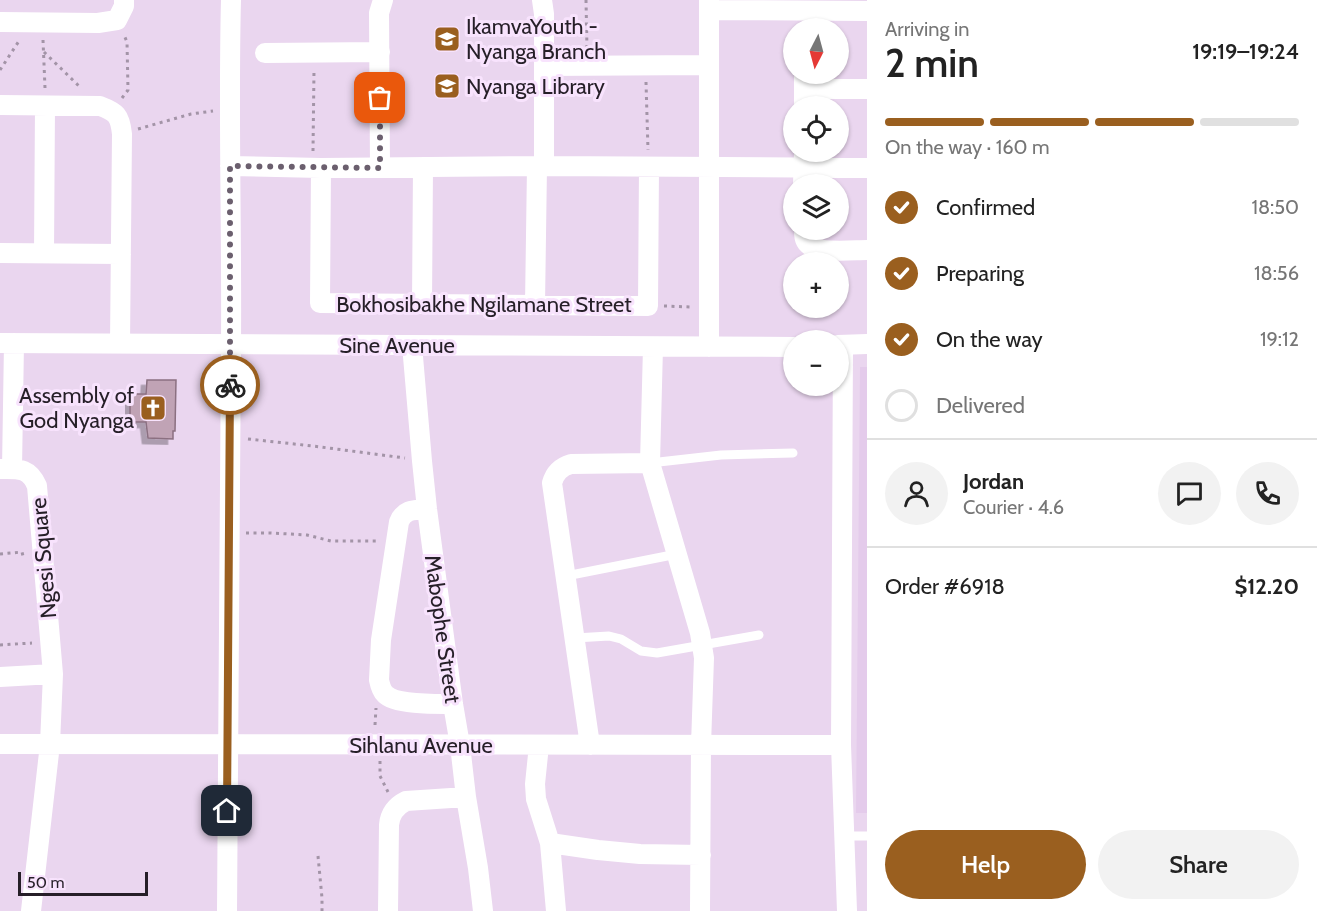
<!DOCTYPE html>
<html lang="en">
<head>
<meta charset="utf-8">
<style>
	body { margin:0; font-family:Cabin,sans-serif; background:#f2f2f2; color:#222; height:100vh; display:flex; flex-direction:column; font-size:22px; white-space:nowrap }
	* { box-sizing:border-box; margin:0 }
	p { font-size:20px; color:#767676 }
	.icon { flex:none; width:33px; height:33px; fill:none; stroke:currentColor; stroke-width:2; stroke-linecap:round; stroke-linejoin:round }
	.map { position:relative; flex:1; overflow:hidden }
	.drawer { display:flex; flex-direction:column; background:#fff; width:450px }
	.drawer>* { flex:none }
	.needle { width:39px; rotate:186deg }
	.tools { position:absolute; left:783px; top:18px; display:grid; gap:12px }
	.tools a { display:grid; place-items:center; width:66px; height:66px; border-radius:50%; background:#fff; box-shadow:0 2px 4px #0004; font-size:30px }
	.scale { position:absolute; left:18px; bottom:15px; width:130px; box-sizing:border-box; padding-left:6px; border:3px solid #261f28; border-top:0; font-size:16px; line-height:21px; white-space:nowrap; color:#261f28; -webkit-text-stroke:4px #f8e3fd; paint-order:stroke }
	.pin { position:absolute; display:grid; place-items:center; width:51px; height:51px; color:#fff; margin:-26px; border-radius:12px; box-shadow:0 3px 9px #0006 }
	.courier { position:absolute; display:grid; place-items:center; width:60px; height:60px; margin:-30px; border:4px solid #9a5f1f; border-radius:50%; background:#fff; color:#222; box-shadow:0 2px 8px #0007 }
	.headline em { font-style:normal; font-weight:600 }
	.headline div { display:flex; flex-direction:column-reverse }
	.headline { display:flex; align-items:center; justify-content:space-between; height:102px; padding:0 18px }
	h1 { font-size:39px; font-weight:600; line-height:45px }
	.bar { display:grid; grid-template-columns:repeat(4,1fr); gap:9px 6px; align-content:center; height:72px; padding:0 18px }
	.bar i { height:8px; border-radius:4px; background:#e0e0e0 }
	.bar .on { background:#9a5f1f }
	.bar p { grid-column:span 4 }
	.line { display:flex; align-items:center; gap:15px; padding:0 18px; border-top:2px solid #e0e0e0 }
	.line div { flex:1 }
	.round { display:grid; place-items:center; flex:none; width:63px; height:63px; border-radius:32px; background:#f2f2f2 }
	ol { padding:0 18px; list-style:none }
	li { display:flex; align-items:center; gap:18px; height:66px }
	li p { margin-inline-start:auto }
	li .icon { padding:6px; border-radius:50%; background:#9a5f1f; color:#fff; stroke-width:4 }
	li:last-child { color:#767676 }
	li i { width:33px; height:33px; border:3px solid #e0e0e0; border-radius:50% }
	.primary-button { display:flex; gap:12px; margin-top:auto; padding:12px 18px }
	.primary-button a { flex:1; height:69px; border-radius:36px; background:#9a5f1f; color:#fff; font-size:24px; font-weight:600; line-height:69px; text-align:center }
	.primary-button a+a { background:#f2f2f2; color:#222 }
	main { display:flex; flex:1; min-height:0 }
	.map>svg:first-child { display:block }
	.built { fill:#e4cbeb }
	.building { fill:#c0a3b5; stroke:#8b7081; stroke-width:1.5; filter:url(#shadow) }
	.lines { fill:none; stroke-linecap:round; stroke-linejoin:round }
	.path { stroke:#a394a7; stroke-width:3; stroke-dasharray:3 4.5; stroke-linecap:butt }
	.service { stroke:#fff; stroke-width:9 }
	.minor { stroke:#fff; stroke-width:20 }
	.done { stroke:#6b5f6e; stroke-width:6; stroke-dasharray:0 10.8 }
	.route { stroke:#9a5f1f; stroke-width:8 }
	.labels { text-anchor:middle; stroke-width:6; stroke-linejoin:round; paint-order:stroke }
	.poi-label { font-size:22px; fill:#261f28; stroke:#f8e3fd; text-anchor:start }
	.street-label { font-size:22px; fill:#261f28; stroke:#f8e3fd }
</style>
</head>
<body>
<main>
<div class="map">
<svg width="867" height="911" viewBox="0 0 867 911">
	<defs>
		<filter id="shadow"><feDropShadow dx="-5.5" dy="5.5" stdDeviation="0" flood-color="#0004"/></filter>
	</defs>
	<rect width="100%" height="100%" fill="#ead6ef"/>
	<path class="built" d="M860 367H867V813H856Z"/>
	<path class="building" d="M147 380H176L175 431H173V439L148 438 146 422H130V394H146Z"/>
	<g class="lines">
		<path class="path" d="M586 0 587 49
			M43 40 45 88
			M44 52 81 88
			M0 70 19 41
			M646 82 648 150
			M122 98 128 90 127 42 124 35
			M138 129 191 114 213 111
			M313 151 314 70
			M664 306 691 307
			M248 439 313 446 405 458
			M246 533H271L307 535 331 541H377
			M0 554 22 552 23 556
			M0 645 32 643
			M375 725 376 708
			M380 761V776L388 792
			M318 856 322 898V911"/>
		<path class="service" d="M650 463 721 455 793 453
			M566 576 677 554
			M575 638 609 636 621 639 641 651 657 653 759 635
			M845 836H867"/>
		<path class="minor" d="M542 0 544 14V166
			M709 0V347
			M709 10 867 11
			M0 22 98 23 117 20 124 6V0
			M265 53 380 52
			M544 66 709 65
			M804 89H867
			M0 105 100 106C116 112 120 115 122 134L120 344
			M804 106V74
			M230 166 321 168 544 166 867 168
			M321 168 320 303 648 306 649 167
			M380 168 379 13 383 0
			M803 184 804 152
			M804 230C804 235 804 240 808 244 817 254 853 250 867 250
			M0 253 121 254
			M44 253 45 106
			M422 304 423 167
			M535 305 537 166
			M0 343 794 347
			M412 345 422 461 427 509 453 704 460 745 466 797 478 868 483 911
			M838 345 867 344
			M843 345 841 745 847 911
			M653 347 650 463 700 633 704 658 701 745 700 911
			M0 469C18 469 29 467 37 486L53 674 50 744 31 911
			M12 469 14 343
			M427 509C415 510 404 509 399 522L381 640 379 680C380 685 381 690 385 694 395 705 438 704 453 704
			M0 677 53 674
			M0 744 841 745
			M539 745 535 784 536 799 550 843 556 911
			M590 745 552 483C555 472 561 467 571 464L650 463
			M550 843 598 850 640 854 701 855
			M227 911C227 722 230 533 231 343 232 229 228 114 231 0
			M388 911 389 825C390 813 396 806 406 801L466 797"/>
	</g>
	<g class="lines">
		<path class="done" d="M230 385V166L380 168V98"/>
		<path class="route" d="M227 811 230 385"/>
	</g>
	<defs>
		<symbol id="school-square" viewBox="-11 -11 22 22"><rect x="-9" y="-9" width="18" height="18" rx="4" fill="#9a5f1f" stroke="#f8e3fd"/><path d="M0-5L7-2L0 1L-7-2ZM-4 1L0 2.5L4 1V4Q0 6-4 4Z" fill="#fff"/></symbol>
		<symbol id="church-square" viewBox="-11 -11 22 22"><rect x="-9" y="-9" width="18" height="18" rx="4" fill="#9a5f1f" stroke="#f8e3fd"/><path d="M-1.2-6h2.4v3.5h3.3v2.4h-3.3V6h-2.4V-.1h-3.3v-2.4h3.3Z" fill="#fff"/></symbol>
	</defs>
	<g fill-rule="evenodd">
		<use href="#school-square" x="432" y="24" width="30" height="30"/>
		<use href="#school-square" x="432" y="71" width="30" height="30"/>
		<use href="#church-square" x="138" y="393" width="30" height="30"/>
	</g>
	<g class="labels">
		<g class="poi-label">
			<text x="466" y="34">IkamvaYouth -<tspan x="466" dy="25">Nyanga Branch</tspan></text>
			<text x="466" y="94">Nyanga Library</text>
			<text x="134" y="403" text-anchor="end">Assembly of<tspan x="134" dy="25">God Nyanga</tspan></text>
		</g>
		<g class="street-label">
			<text x="484" y="312">Bokhosibakhe Ngilamane Street</text>
			<text x="397" y="353">Sine Avenue</text>
			<text transform="translate(43 558) rotate(-95)" y="8">Ngesi Square</text>
			<text transform="translate(443 629) rotate(82)" y="8">Mabophe Street</text>
			<text x="421" y="753">Sihlanu Avenue</text>
		</g>
	</g>
</svg>
<div class="tools">
<a><svg class="needle" viewBox="-14 -14 28 28"><path d="M0-13l5 13h-10z" fill="#e53935"/><path d="M0 13l5-13h-10z" fill="#767676"/></svg></a>
<a><svg class="icon" aria-label="locate" viewBox="0 0 24 24"><circle cx="12" cy="12" r="6"/><path d="M12 2v4M12 18v4M2 12h4M18 12h4"/></svg></a>
<a><svg class="icon" aria-label="layers" viewBox="0 0 24 24"><path d="M12 4l9 5-9 5-9-5zM3 14l9 5 9-5"/></svg></a>
<a>+</a>
<a>−</a>
</div>
<div class="scale">50 m</div>
<div class="pin" style="left:380px;top:98px;background:#ea580c"><svg class="icon" aria-label="bag" viewBox="0 0 24 24"><path d="M5 8h14l-1 12H6zM9 8a3 3 0 0 1 6 0"/></svg></div>
<div class="pin" style="left:227px;top:811px;background:#1f2937"><svg class="icon" aria-label="home" viewBox="0 0 24 24"><path d="M3 11l9-7 9 7M6 9v11h12V9"/></svg></div>
<div class="courier" style="left:230px;top:385px"><svg class="icon" aria-label="bike" viewBox="0 0 24 24"><circle cx="6" cy="16" r="4"/><circle cx="18" cy="16" r="4"/><path d="M6 16l4-8h5l3 8M10 8l3 8H6M13 5h3"/></svg></div>
</div>
<section class="drawer">
<div class="headline"><div><h1>2 min</h1><p>Arriving in</p></div><em>19:19–19:24</em></div>
<div class="bar"><i class="on"></i><i class="on"></i><i class="on"></i><i></i><p>On the way · 160 m</p></div>
<ol>
<li><svg class="icon" aria-label="check" viewBox="0 0 24 24"><path d="M5 12l5 5 9-10"/></svg>Confirmed<p>18:50</p></li>
<li><svg class="icon" aria-label="check" viewBox="0 0 24 24"><path d="M5 12l5 5 9-10"/></svg>Preparing<p>18:56</p></li>
<li><svg class="icon" aria-label="check" viewBox="0 0 24 24"><path d="M5 12l5 5 9-10"/></svg>On the way<p>19:12</p></li>
<li><i></i>Delivered</li>
</ol>
<div class="line" style="height:108px"><a class="round"><svg class="icon" aria-label="person" viewBox="0 0 24 24"><circle cx="12" cy="8" r="4"/><path d="M4 21q1-7 8-7t8 7"/></svg></a><div><b>Jordan</b><p>Courier · 4.6</p></div><a class="round"><svg class="icon" aria-label="chat" viewBox="0 0 24 24"><path d="M4 5h16v11H9l-5 4z"/></svg></a><a class="round"><svg class="icon" aria-label="phone" viewBox="0 0 24 24"><path d="M5 4h4l2 5-3 2q2 4 5 5l2-3 5 2v4C11 20 4 13 5 4z"/></svg></a></div>
<div class="line" style="height:78px"><div>Order #6918</div><b>$12.20</b></div>
<div class="primary-button"><a>Help</a><a>Share</a></div>
</section>
</main>
</body>
</html>
